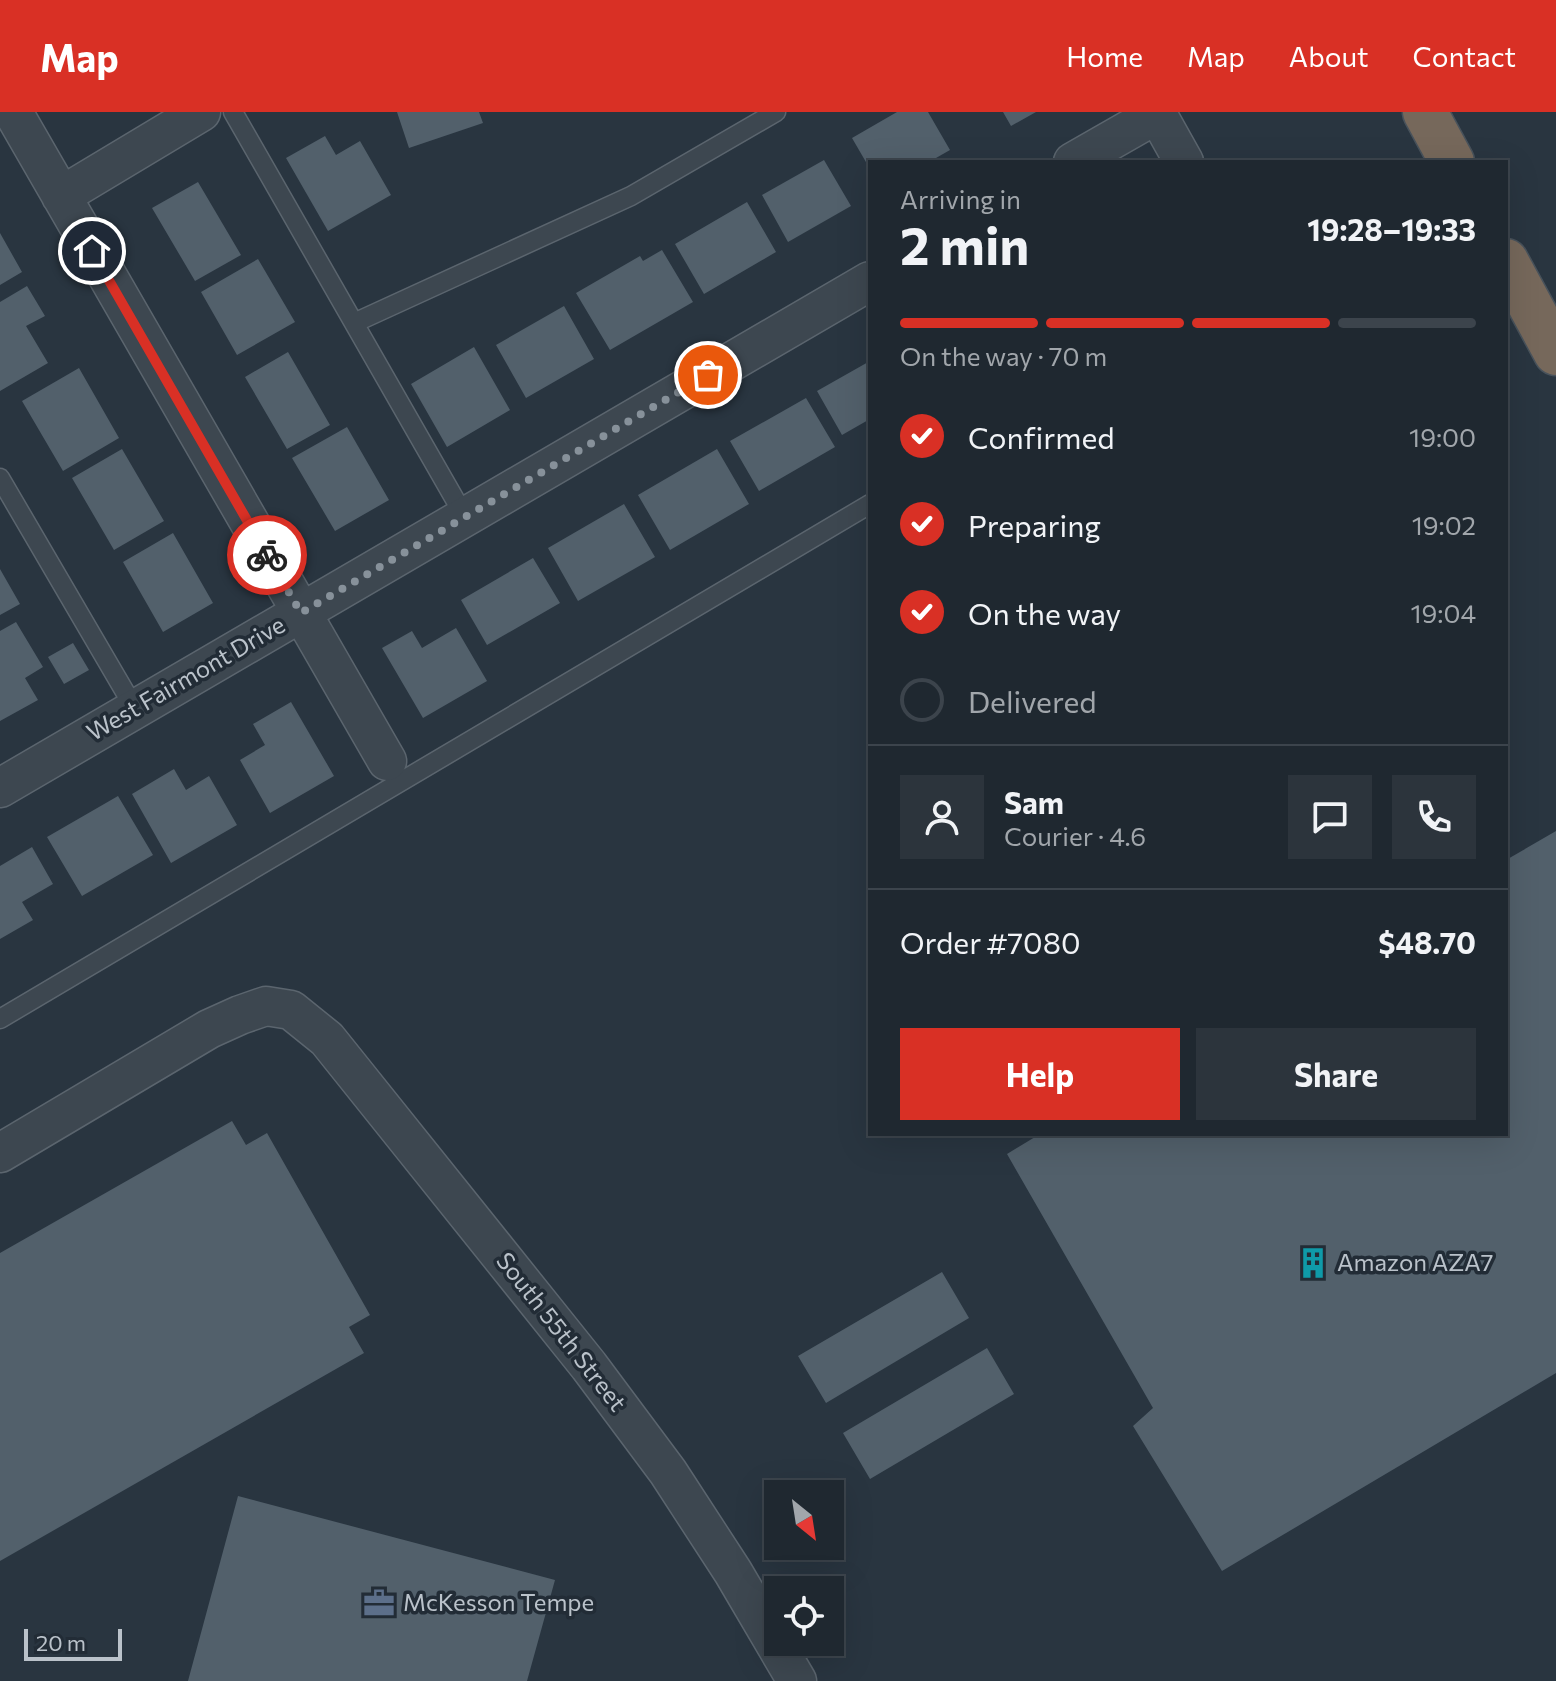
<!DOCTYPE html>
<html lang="en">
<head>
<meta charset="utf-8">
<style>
	body { margin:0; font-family:Commissioner,sans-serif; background:#2c343c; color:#f1f3f6; height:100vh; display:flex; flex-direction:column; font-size:30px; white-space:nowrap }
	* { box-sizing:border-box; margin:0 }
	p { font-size:26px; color:#a1a6ab }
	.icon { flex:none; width:44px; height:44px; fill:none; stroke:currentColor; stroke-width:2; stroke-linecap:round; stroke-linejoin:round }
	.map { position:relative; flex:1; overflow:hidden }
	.details { position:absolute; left:868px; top:48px; width:640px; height:976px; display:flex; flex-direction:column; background:#1f2830; border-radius:0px; box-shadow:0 8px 32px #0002,0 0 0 2px #3c444c }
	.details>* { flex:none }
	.needle { width:52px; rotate:150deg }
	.buttons { position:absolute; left:764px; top:1368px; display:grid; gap:16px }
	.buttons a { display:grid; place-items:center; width:80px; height:80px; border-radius:0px; background:#1f2830; box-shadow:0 8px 32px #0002,0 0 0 2px #3c444c; font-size:40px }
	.scale { position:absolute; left:24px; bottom:20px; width:98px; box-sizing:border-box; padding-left:8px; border:4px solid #bac2ca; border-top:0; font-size:22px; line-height:28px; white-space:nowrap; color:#bac2ca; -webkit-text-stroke:6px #222c36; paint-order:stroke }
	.pin { position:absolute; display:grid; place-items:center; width:68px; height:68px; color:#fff; margin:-34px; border:4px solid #fff; border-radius:50%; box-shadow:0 2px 8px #0007 }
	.courier { position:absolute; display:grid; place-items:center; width:80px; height:80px; margin:-40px; border:6px solid #d93025; border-radius:50%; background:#fff; color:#222; box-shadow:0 2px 10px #0007 }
	.head em { font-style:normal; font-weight:700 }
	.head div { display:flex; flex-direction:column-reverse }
	.head { display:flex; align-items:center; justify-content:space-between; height:136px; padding:0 32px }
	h1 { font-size:52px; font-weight:700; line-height:60px }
	.bar { display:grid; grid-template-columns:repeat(4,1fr); gap:12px 8px; align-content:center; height:96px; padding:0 32px }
	.bar i { height:10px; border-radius:6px; background:#3c444c }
	.bar .selected { background:#d93025 }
	.bar p { grid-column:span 4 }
	.line { display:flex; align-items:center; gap:20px; padding:0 32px; border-top:2px solid #3c444c }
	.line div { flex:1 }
	.round { display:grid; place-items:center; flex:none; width:84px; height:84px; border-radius:0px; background:#2c343c }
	ol { padding:0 32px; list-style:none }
	li { display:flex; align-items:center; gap:24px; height:88px }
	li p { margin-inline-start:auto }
	li .icon { padding:8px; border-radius:50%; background:#d93025; color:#fff; stroke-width:4 }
	li:last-child { color:#a1a6ab }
	li i { width:44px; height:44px; border:4px solid #3c444c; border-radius:50% }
	.button { display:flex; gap:16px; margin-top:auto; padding:16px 32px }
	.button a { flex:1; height:92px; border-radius:0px; background:#d93025; color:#fff; font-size:32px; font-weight:700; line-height:92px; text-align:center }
	.button a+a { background:#2c343c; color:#f1f3f6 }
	header { display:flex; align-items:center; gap:48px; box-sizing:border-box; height:112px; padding:0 40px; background:#d93025; color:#fff }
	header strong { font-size:38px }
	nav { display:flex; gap:44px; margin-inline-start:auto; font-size:28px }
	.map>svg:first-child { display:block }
	.building { fill:#52606b }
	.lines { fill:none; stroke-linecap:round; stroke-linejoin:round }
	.service-casing { stroke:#5b656e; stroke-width:21 }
	.minor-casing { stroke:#5b656e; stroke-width:41 }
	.motorway-casing { stroke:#48525b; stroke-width:47 }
	.service { stroke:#3d4750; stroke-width:18 }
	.minor { stroke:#3d4750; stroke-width:38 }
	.motorway { stroke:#76685b; stroke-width:44 }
	.done { stroke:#87919a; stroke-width:8; stroke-dasharray:0 14.4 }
	.route { stroke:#d93025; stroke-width:10 }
	.labels { text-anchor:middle; stroke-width:7; stroke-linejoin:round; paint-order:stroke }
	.street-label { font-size:24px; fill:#bac2ca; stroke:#222c36 }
	.poi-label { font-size:24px; fill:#bac2ca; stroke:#222c36; text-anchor:start }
</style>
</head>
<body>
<header>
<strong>Map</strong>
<nav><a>Home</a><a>Map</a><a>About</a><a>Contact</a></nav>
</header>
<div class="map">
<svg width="1556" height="1569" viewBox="0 0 1556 1569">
	<rect width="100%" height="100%" fill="#293540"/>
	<path class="building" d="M397 0H479L483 11 409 36Z
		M897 0H928L950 38 929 50H870V57L852 26Z
		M1003 0H1036L1011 14Z
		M325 24 336 43 360 29 391 83 328 119 286 46Z
		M824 48 851 94 788 130 762 83Z
		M198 70 241 143 195 169 152 96Z
		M747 90 776 140 704 182 675 132Z
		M0 121 22 160 0 173Z
		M662 138 693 190 610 238 576 181 640 144 643 149Z
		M258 147 295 210 237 243 201 180Z
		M27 174 45 204 26 214 48 251 0 279V190Z
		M564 194 594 247 526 286 496 233Z
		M474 235 510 298 447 335 411 272Z
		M288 240 330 313 287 337 245 265Z
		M870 249V307L842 323 817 279Z
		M79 256 119 326 63 359 22 289Z
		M806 286 835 335 759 379 730 329Z
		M347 315 389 388 335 419 292 346Z
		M122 337 164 409 114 438 72 366Z
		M717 337 749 392 670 438 638 383Z
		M624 392 655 445 578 489 548 436Z
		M173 421 213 491 163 520 123 450Z
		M533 446 560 491 487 533 461 488Z
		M0 457 20 492 0 503Z
		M16 510 43 555 25 566 38 588 0 609V519Z
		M456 516 487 569 423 606 382 536 412 519 422 536Z
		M73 531 89 558 64 572 48 545Z
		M291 590 334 664 270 701 240 648 265 633 253 612Z
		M174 657 186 678 209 664 237 713 171 751 132 682Z
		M118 684 153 743 82 784 47 725Z
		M1556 719V1261L1222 1459 1133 1314 1153 1296 1007 1042 1040 1022H1506V748Z
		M32 735 53 772 22 790 33 808 0 827V754Z
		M232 1009 246 1033 267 1021 370 1203 349 1215 364 1241 0 1449V1141Z
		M942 1160 969 1206 826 1291 798 1244Z
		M987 1236 1014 1282 870 1367 843 1321Z
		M238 1384 555 1468 527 1569H188Z"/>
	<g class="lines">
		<defs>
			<path id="service" d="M233 0 465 405
				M354 211 631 84 776 0
				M0 366 135 597
				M0 907 870 392"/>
			<path id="minor" d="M13 0 387 649
				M1156 0 1184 50
				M1073 50 1157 2
				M61 84 201 0
				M0 676 870 169
				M0 1041 209 917 240 903 266 894 291 898 327 927 589 1254 668 1360 733 1460 797 1569"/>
			<path id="motorway" d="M1425 0 1452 50
				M1506 149 1556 241"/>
		</defs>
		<use href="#service" class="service-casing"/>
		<use href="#minor" class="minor-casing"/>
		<use href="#motorway" class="motorway-casing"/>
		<use href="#service" class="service"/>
		<use href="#minor" class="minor"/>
		<use href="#motorway" class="motorway"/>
	</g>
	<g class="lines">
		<path class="done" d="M267 443 301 501 708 263"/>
		<path class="route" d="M92 139 267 443"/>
	</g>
	<defs>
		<symbol id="building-bare" viewBox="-9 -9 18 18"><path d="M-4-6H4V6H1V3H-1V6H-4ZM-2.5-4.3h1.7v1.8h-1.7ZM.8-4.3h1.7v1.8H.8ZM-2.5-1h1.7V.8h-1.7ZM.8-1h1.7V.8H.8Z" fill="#0f9aa8" stroke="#222c36" stroke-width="2.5" paint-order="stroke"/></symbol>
		<symbol id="office-bare" viewBox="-9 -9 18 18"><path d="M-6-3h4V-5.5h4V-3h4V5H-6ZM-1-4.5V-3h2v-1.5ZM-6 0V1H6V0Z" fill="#5c6f8a" stroke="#222c36" stroke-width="2.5" paint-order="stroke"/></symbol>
	</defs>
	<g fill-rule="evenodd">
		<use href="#building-bare" x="1291" y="1129" width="44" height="44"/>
		<use href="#office-bare" x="357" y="1469" width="44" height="44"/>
	</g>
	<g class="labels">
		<g class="street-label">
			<text transform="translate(186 567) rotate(-30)" y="8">West Fairmont Drive</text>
			<text transform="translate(561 1220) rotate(52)" y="8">South 55th Street</text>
		</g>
		<g class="poi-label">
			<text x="1337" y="1159">Amazon AZA7</text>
			<text x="403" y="1499">McKesson Tempe</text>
		</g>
	</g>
</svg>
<div class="buttons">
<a><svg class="needle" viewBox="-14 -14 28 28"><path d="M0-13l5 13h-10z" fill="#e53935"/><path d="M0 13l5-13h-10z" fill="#a1a6ab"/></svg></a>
<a><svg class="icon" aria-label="locate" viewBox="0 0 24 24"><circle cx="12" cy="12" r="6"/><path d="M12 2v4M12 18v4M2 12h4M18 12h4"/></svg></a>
</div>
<div class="scale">20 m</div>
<div class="pin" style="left:708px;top:263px;background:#ea580c"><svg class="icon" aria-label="bag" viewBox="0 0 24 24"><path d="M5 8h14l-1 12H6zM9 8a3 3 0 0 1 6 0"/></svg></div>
<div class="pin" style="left:92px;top:139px;background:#1f2937"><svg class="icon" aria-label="home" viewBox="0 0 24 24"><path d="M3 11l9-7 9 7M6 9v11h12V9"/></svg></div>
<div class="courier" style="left:267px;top:443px"><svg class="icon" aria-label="bike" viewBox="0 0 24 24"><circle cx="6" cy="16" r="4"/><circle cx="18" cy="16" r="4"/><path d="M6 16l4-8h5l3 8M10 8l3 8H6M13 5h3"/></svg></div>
<section class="details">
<div class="head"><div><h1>2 min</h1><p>Arriving in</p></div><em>19:28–19:33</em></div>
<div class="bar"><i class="selected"></i><i class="selected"></i><i class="selected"></i><i></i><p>On the way · 70 m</p></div>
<ol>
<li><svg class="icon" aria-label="check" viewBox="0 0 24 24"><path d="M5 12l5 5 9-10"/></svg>Confirmed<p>19:00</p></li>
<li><svg class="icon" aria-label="check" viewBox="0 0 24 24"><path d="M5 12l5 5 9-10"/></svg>Preparing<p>19:02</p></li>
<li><svg class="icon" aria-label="check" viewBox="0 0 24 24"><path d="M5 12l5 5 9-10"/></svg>On the way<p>19:04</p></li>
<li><i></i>Delivered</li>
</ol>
<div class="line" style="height:144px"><a class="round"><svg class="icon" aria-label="person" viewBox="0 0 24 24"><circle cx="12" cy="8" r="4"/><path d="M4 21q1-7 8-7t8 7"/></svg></a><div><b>Sam</b><p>Courier · 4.6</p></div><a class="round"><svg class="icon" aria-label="chat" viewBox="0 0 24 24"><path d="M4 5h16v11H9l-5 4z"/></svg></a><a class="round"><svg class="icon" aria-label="phone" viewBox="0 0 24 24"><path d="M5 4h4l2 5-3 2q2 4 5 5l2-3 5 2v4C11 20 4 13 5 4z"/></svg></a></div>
<div class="line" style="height:104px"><div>Order #7080</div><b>$48.70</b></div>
<div class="button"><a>Help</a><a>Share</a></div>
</section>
</div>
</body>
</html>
